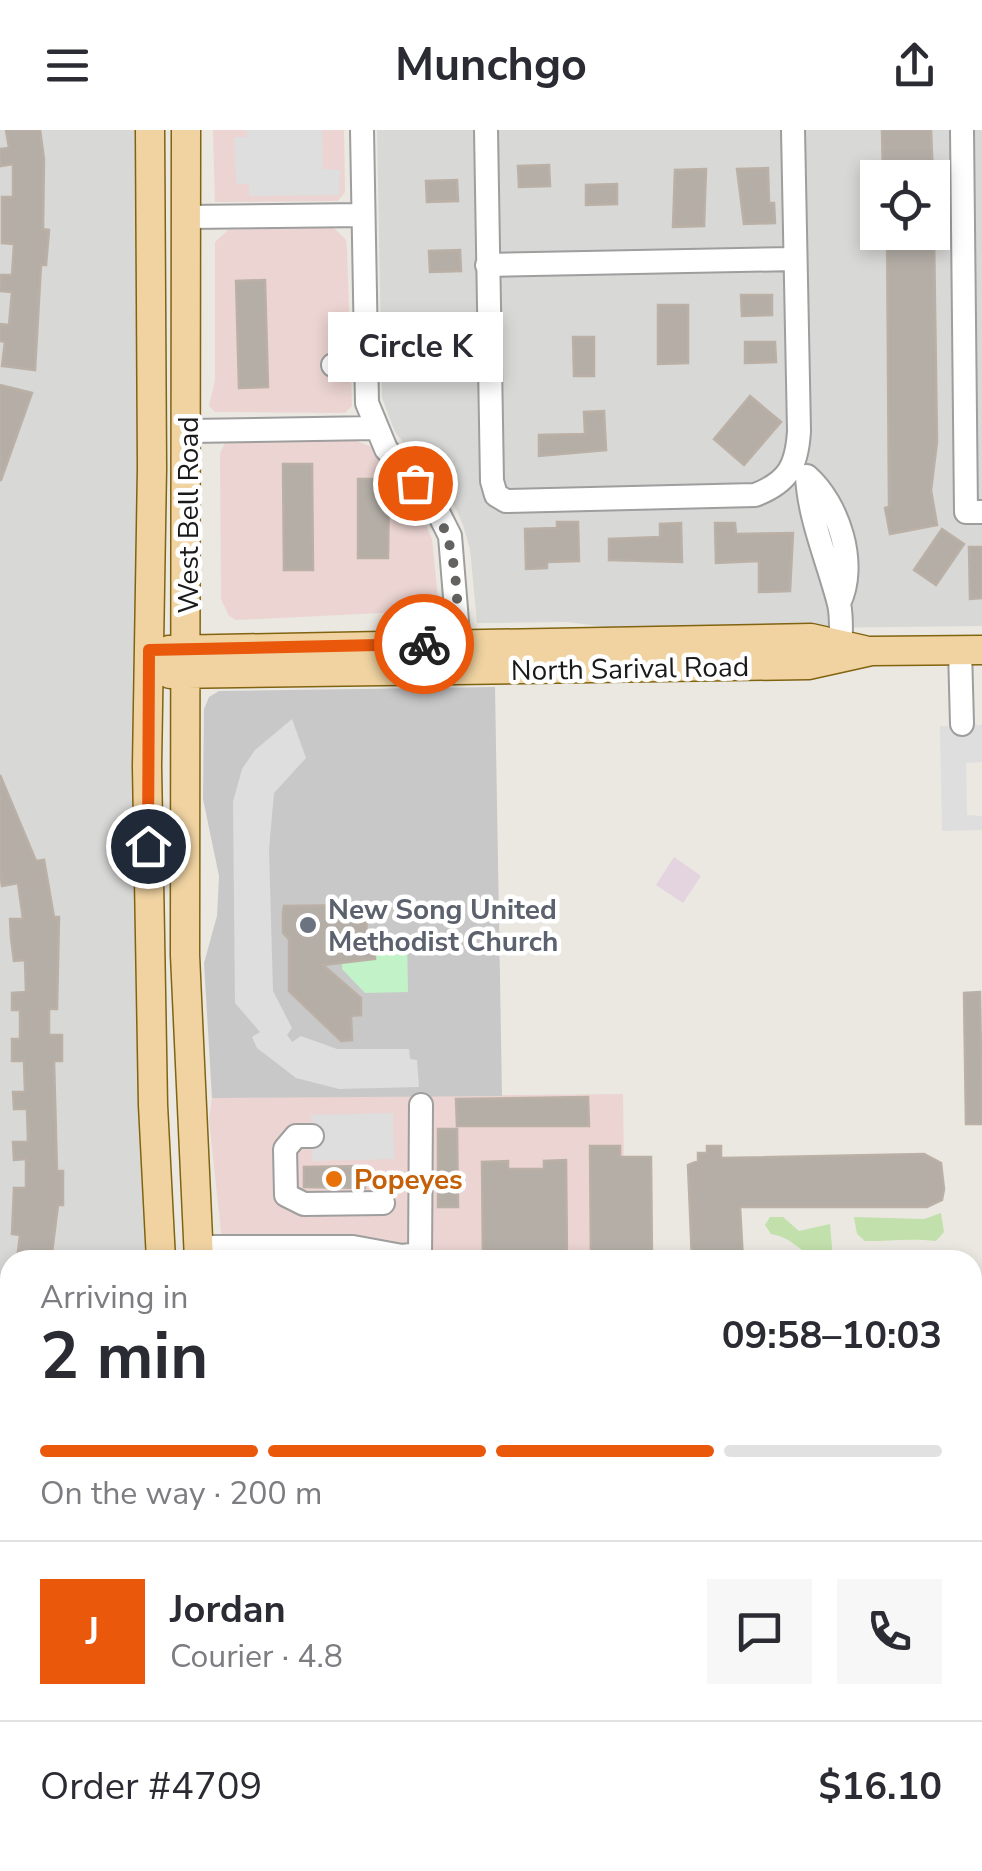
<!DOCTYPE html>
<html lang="en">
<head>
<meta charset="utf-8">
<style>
	body { margin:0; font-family:"Nunito Sans",sans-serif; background:#f7f7f7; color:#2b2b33; height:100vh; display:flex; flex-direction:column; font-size:38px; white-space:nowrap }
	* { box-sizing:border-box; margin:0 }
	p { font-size:32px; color:#7c7c81 }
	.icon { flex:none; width:55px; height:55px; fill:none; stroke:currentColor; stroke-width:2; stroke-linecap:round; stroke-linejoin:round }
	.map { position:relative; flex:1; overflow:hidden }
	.details { position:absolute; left:0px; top:1120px; width:982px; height:622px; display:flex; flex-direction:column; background:#fff; border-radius:30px 30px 0 0; box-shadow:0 5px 15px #0003 }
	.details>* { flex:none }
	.controls { position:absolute; left:860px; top:30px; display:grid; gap:20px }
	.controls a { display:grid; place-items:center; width:90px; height:90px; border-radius:0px; background:#fff; box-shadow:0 5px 15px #0003; font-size:50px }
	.pin { position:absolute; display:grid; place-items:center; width:85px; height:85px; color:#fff; margin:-42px; border:5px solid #fff; border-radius:50%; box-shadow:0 2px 10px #0007 }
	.courier { position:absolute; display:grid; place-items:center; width:100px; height:100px; margin:-50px; border:8px solid #ea580c; border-radius:50%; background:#fff; color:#222; box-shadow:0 2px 12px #0007 }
	.bubble { position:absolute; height:70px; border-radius:0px; background:#fff; box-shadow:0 5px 15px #0003; font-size:32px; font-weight:700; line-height:70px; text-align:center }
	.summary em { font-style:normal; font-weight:700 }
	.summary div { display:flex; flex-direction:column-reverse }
	.summary { display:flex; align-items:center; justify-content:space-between; height:170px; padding:0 40px }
	h1 { font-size:65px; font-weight:700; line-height:75px }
	.bar { display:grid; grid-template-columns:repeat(4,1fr); gap:15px 10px; align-content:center; height:120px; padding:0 40px }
	.bar i { height:12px; border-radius:8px; background:#e1e1e2 }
	.bar .current { background:#ea580c }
	.bar p { grid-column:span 4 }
	.line { display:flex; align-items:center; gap:25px; padding:0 40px; border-top:2px solid #e1e1e2 }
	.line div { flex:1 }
	.round { display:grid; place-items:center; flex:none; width:105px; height:105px; border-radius:0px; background:#f7f7f7 }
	header { display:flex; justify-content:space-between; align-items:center; height:130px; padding:0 40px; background:#fff; font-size:45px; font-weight:700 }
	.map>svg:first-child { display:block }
	.residential { fill:#d8d8d7; fill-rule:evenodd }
	.commercial { fill:#ebd4d1 }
	.industrial { fill:#e3d4df }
	.religious { fill:#c8c8c8 }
	.grass { fill:#c2e0ac }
	.park { fill:#c1f2c8 }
	.parking { fill:#dedede }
	.building { fill:#b4aea7; stroke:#bbb0a5; stroke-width:2.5 }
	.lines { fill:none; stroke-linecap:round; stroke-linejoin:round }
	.minor-casing { stroke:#9e9e9e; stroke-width:26 }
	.major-casing { stroke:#816310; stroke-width:31 }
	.minor { stroke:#fff; stroke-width:22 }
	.major { stroke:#f0d3a1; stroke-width:28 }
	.done { stroke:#636260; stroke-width:10; stroke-dasharray:0 18 }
	.route { stroke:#ea580c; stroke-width:12 }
	.worship-dot { fill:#6b7280; stroke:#fff; stroke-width:4 }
	.food-dot { fill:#e8710a; stroke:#fff; stroke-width:4 }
	.labels { text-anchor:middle; stroke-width:9; stroke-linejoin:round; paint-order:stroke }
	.street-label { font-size:28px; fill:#1a1a1a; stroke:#fff }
	.worship-label { font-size:28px; font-weight:bold; fill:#5b616d; stroke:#fff; text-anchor:start }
	.food-label { font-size:28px; font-weight:bold; fill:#c56008; stroke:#fff; text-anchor:start }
</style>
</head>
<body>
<header><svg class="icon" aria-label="menu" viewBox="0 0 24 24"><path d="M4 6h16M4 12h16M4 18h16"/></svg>Munchgo<svg class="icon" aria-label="share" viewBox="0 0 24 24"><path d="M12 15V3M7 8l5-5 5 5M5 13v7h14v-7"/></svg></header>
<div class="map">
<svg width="982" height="1741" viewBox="0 0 982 1741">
	<rect width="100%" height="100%" fill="#ebe8e1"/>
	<path class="residential" d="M0 0H135L142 347 134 585 136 897 147 1130H10V1732L153 1733V1741H0Z
		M377 0H982V496L630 500 567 492 477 493 470 419 463 395 455 377 395 302 382 268ZM878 48H932V102H878Z"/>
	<path class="commercial" d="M213 0H344L345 62 338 71 215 72Z
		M333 97 346 110 347 119 352 276 345 283 215 282 209 276 215 250V112L228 100Z
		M354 310 375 318 394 347V357L423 388 432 409 439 479 431 486 401 482 236 490 229 486 221 469 220 323 226 311Z
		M623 964 625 1130H224L209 990 212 968Z
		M982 1438V1741H229V1732H972V1439Z"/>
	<path class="industrial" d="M674 727 701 746 683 773 656 755Z"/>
	<path class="religious" d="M495 557 502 966 212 968 204 833 217 786 219 746 203 669 204 579 209 567 219 561Z"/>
	<path class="grass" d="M941 1083 944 1102 936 1111C912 1108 890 1111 865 1111L857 1104 854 1087 924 1089Z
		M770 1087H783L799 1101 830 1094 833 1130C801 1130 798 1108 771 1104L765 1095Z"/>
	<path class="park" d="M407 807 408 862 365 863 342 839V814L346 809Z"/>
	<path class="parking" d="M248 0H322L323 39 340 40 339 65 249 66V54H236L234 7H246Z
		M292 589 306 628 274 663 269 719 273 861 292 898 287 905 292 912 301 906 337 919H409L410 929 417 930 419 957 339 959 296 948 257 918 252 907 260 902 235 873 233 672 242 639 255 620Z
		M982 595V632L966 633 967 685 982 686V700L942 701 940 596Z
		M393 983 394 1029 312 1031 311 985Z
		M442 1733H808L807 1741H444Z"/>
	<path class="building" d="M6 0H40L44 29 43 99 49 100 46 135H41L35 240 2 236 5 212 0 211V194L9 195 12 162 0 161 1 145H12L14 114 2 113V67H13V34L1 36 0 29V19L9 18Z
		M882 0H931L933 48H883Z
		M549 35 550 56 519 57 518 36Z
		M768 38 769 73H774L775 93 744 94 737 39Z
		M706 39 704 96 673 97 675 40Z
		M457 50 458 71 427 72 426 51Z
		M617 54V74L586 75V55Z
		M887 102 934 106 937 312 931 360 937 395 890 404 885 378 889 377Z
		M460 120 461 141 430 142 429 121Z
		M265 150 268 257 239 258 236 151Z
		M741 165H772V185L742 186Z
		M658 175H688V233L658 234Z
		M456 202V223H426L425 203Z
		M573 207H594V246H574Z
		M745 212H775L776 232 745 233Z
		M0 255 32 263 1 350H0Z
		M750 266 781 292 744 335 714 309Z
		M604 281 606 320 539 326V305L585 304 584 282Z
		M283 334H312L313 440H284Z
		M358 349H389L388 428H358Z
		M557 392H578L579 431 547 432V438L526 439 525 399 557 398Z
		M681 393 682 432 609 430V409L660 407V394Z
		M715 393H735L736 404 793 403 790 461 759 462V431L716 433Z
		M942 399 964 414 936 455 914 440Z
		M969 417H982V468L970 469Z
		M0 645 36 731 44 730 54 787H59L57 879H49V905H62V931H54L57 1041H63V1075H58L51 1130H17L20 1105 12 1104 14 1058H26V1029L14 1030 13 1012H28L27 979H14L13 962H25L24 931H12V909H20V880H12V863L26 862 25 830 14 831 11 808 10 789H23L18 753 2 756 0 742Z
		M366 775 367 816H375V829L323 835 361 868V885L351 886 352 910 341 911 289 861V809L283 803V782L284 776Z
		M980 862 982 994H966L964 863Z
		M588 967 589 996H457L456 969Z
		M438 999H457L458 1077H438Z
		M590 1016H620V1027H651L652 1130H591Z
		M707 1016H721V1028L924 1024 941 1033 944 1059 942 1070 927 1077H740L743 1130H692L688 1035 698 1031V1023H707Z
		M566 1030 567 1130H483L482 1032 508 1031V1039H544V1031Z
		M364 1036 365 1058 304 1057V1037Z"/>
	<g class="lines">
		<defs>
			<path id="minor" d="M362 0 367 273 386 319 433 372 450 406 460 528
				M486 0 492 351 496 365 506 371 755 365C789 352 797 335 799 301L793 0
				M962 0 966 382H982
				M187 87 363 85
				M487 135 794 129
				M333 235 365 236
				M189 301 375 298
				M839 473C858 435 839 374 807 346 809 389 829 434 839 474 843 491 840 513 840 530
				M960 520 962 594
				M312 1006H296L285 1019 286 1065 304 1074 383 1073
				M199 1117H353L402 1126 420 1124
				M420 1130 421 975
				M972 1454H982
				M807 1741 808 1732"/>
			<path id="major" d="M150 0 152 338 147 636 153 975 161 1130
				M186 0 185 825 199 1130
				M169 520 811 508 864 520
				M170 544 808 535 871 521 982 520
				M168 1732V1741
				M208 1732V1741"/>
		</defs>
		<use href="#minor" class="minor-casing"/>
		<use href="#major" class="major-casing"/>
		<use href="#minor" class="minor"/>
		<use href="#major" class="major"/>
	</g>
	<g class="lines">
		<path class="done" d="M415 353C459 400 456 452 459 513L424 514"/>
		<path class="route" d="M148 716 149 520 424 514"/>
	</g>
	<circle class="worship-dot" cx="308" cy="795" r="10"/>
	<circle class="food-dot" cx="334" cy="1049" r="10"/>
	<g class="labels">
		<g class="street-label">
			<text transform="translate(188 385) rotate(-90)" y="10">West Bell Road</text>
			<text transform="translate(630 538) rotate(-1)" y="10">North Sarival Road</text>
		</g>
		<g class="worship-label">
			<text x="328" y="789">New Song United<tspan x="328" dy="32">Methodist Church</tspan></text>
		</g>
		<g class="food-label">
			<text x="354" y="1059">Popeyes</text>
		</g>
	</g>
</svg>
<div class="controls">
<a><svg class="icon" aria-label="locate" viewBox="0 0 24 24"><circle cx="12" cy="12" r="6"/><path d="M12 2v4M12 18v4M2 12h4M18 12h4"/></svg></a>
</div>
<div class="pin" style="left:415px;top:353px;background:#ea580c"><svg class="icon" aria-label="bag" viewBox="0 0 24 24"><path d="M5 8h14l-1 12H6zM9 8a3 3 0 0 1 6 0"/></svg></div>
<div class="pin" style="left:148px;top:716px;background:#1f2937"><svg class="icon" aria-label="home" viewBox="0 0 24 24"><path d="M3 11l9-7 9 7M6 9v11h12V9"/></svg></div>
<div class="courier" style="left:424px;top:514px"><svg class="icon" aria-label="bike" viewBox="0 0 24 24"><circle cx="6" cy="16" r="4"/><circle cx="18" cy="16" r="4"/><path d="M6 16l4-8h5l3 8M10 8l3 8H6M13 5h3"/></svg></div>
<div class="bubble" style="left:328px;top:182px;width:175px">Circle K</div>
<section class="details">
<div class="summary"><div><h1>2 min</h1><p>Arriving in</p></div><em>09:58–10:03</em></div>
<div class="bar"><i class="current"></i><i class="current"></i><i class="current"></i><i></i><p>On the way · 200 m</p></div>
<div class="line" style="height:180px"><b class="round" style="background:#ea580c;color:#fff">J</b><div><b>Jordan</b><p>Courier · 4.8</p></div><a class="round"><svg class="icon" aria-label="chat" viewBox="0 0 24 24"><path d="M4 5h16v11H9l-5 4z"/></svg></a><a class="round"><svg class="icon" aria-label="phone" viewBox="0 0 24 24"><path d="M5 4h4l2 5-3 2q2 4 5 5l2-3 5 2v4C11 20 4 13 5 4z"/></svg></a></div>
<div class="line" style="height:130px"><div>Order #4709</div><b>$16.10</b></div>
</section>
</div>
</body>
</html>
